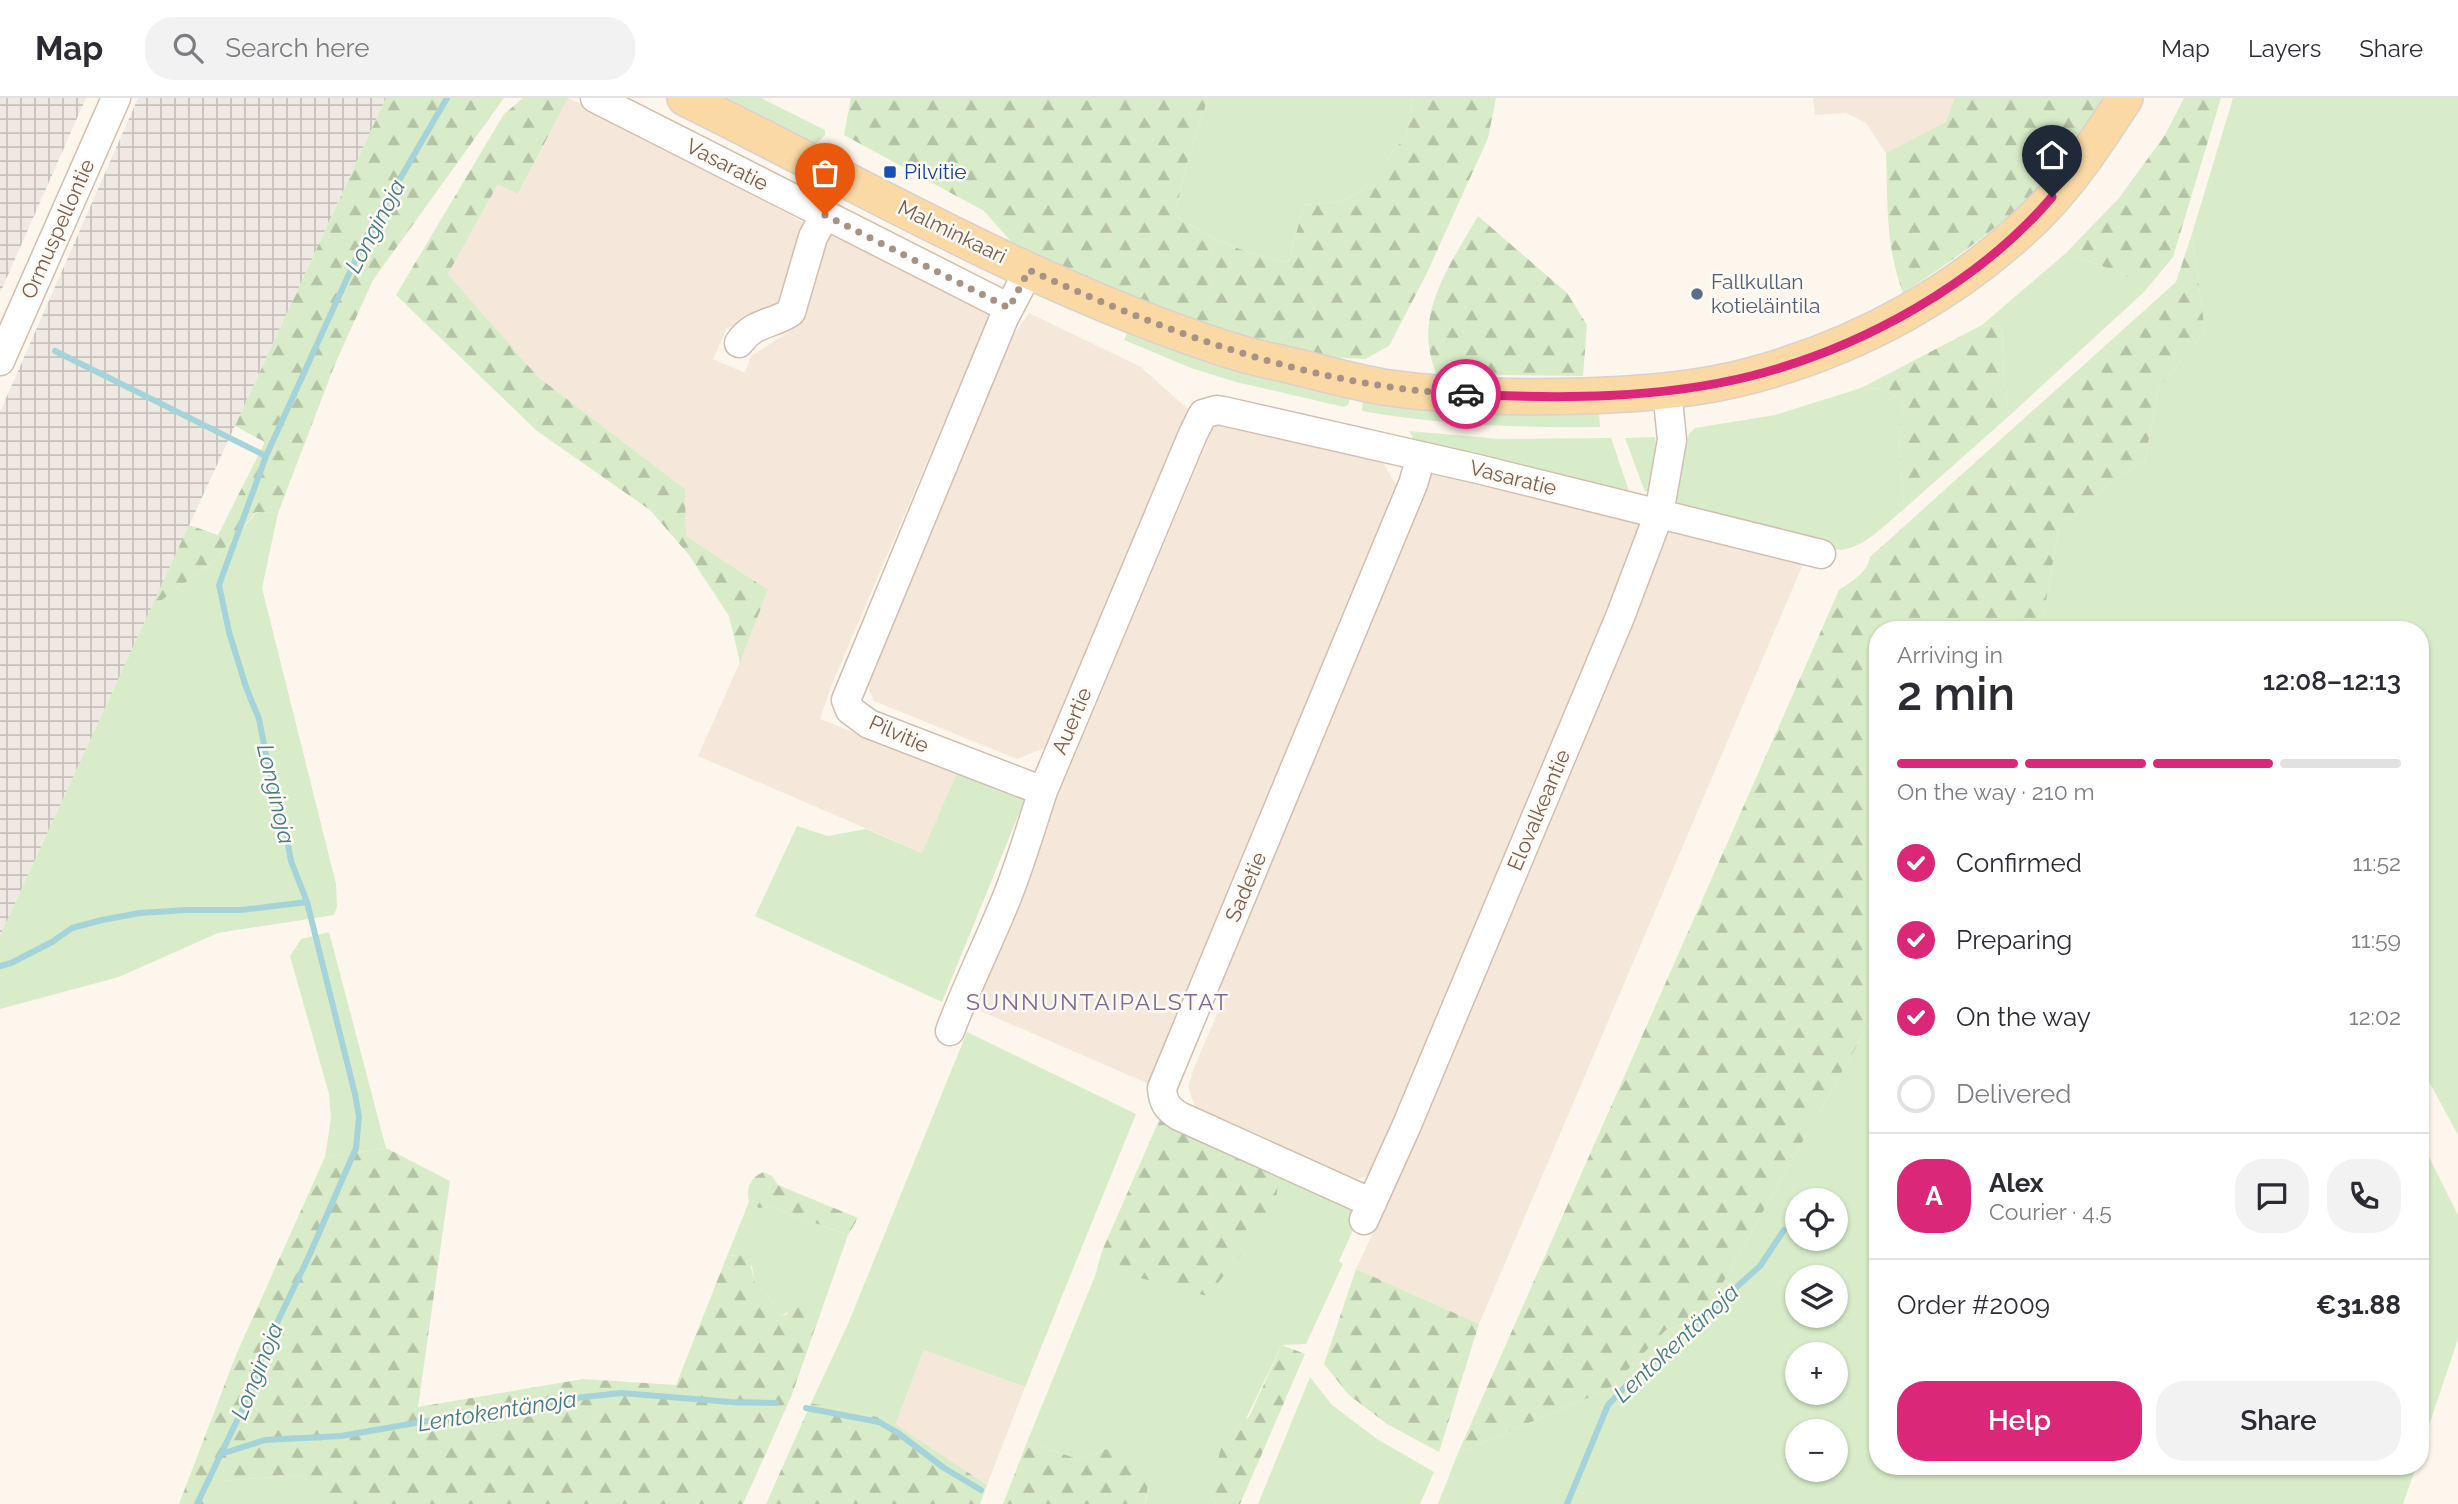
<!DOCTYPE html>
<html lang="en">
<head>
<meta charset="utf-8">
<style>
	body { margin:0; font-family:Raleway,sans-serif; background:#f2f2f3; color:#2b2b33; height:100vh; display:flex; flex-direction:column; font-size:26px; white-space:nowrap }
	* { box-sizing:border-box; margin:0 }
	p { font-size:23px; color:#7c7c81 }
	.icon { flex:none; width:38px; height:38px; fill:none; stroke:currentColor; stroke-width:2; stroke-linecap:round; stroke-linejoin:round }
	.map { position:relative; flex:1; overflow:hidden }
	.side { position:absolute; left:1869px; top:523px; width:560px; height:854px; display:flex; flex-direction:column; background:#fff; border-radius:28px; box-shadow:0 2px 5px #0004 }
	.side>* { flex:none }
	.controls { position:absolute; left:1785px; top:1090px; display:grid; gap:14px }
	.controls a { display:grid; place-items:center; width:63px; height:63px; border-radius:50%; background:#fff; box-shadow:0 2px 5px #0004; font-size:35px }
	.pin { position:absolute; display:grid; place-items:center; width:60px; height:60px; color:#fff; margin:-72px -30px; border-radius:50% 50% 50% 0; rotate:-45deg; box-shadow:0 0 7px #0007 }
	.pin .icon { rotate:45deg }
	.courier { position:absolute; display:grid; place-items:center; width:70px; height:70px; margin:-35px; border:5px solid #db2777; border-radius:50%; background:#fff; color:#222; box-shadow:0 2px 9px #0007 }
	.overview em { font-style:normal; font-weight:600 }
	.overview div { display:flex; flex-direction:column-reverse }
	.overview { display:flex; align-items:center; justify-content:space-between; height:119px; padding:0 28px }
	h1 { font-size:46px; font-weight:600; line-height:52px }
	.bar { display:grid; grid-template-columns:repeat(4,1fr); gap:10px 7px; align-content:center; height:84px; padding:0 28px }
	.bar i { height:9px; border-radius:5px; background:#e1e1e2 }
	.bar .selected { background:#db2777 }
	.bar p { grid-column:span 4 }
	.line { display:flex; align-items:center; gap:18px; padding:0 28px; border-top:2px solid #e1e1e2 }
	.line div { flex:1 }
	.round { display:grid; place-items:center; flex:none; width:74px; height:74px; border-radius:28px; background:#f2f2f3 }
	ol { padding:0 28px; list-style:none }
	li { display:flex; align-items:center; gap:21px; height:77px }
	li p { margin-inline-start:auto }
	li .icon { padding:7px; border-radius:50%; background:#db2777; color:#fff; stroke-width:4 }
	li:last-child { color:#7c7c81 }
	li i { width:38px; height:38px; border:4px solid #e1e1e2; border-radius:50% }
	.button { display:flex; gap:14px; margin-top:auto; padding:14px 28px }
	.button a { flex:1; height:80px; border-radius:28px; background:#db2777; color:#fff; font-size:28px; font-weight:600; line-height:80px; text-align:center }
	.button a+a { background:#f2f2f3; color:#2b2b33 }
	header { display:flex; align-items:center; gap:42px; box-sizing:border-box; height:98px; padding:0 35px; background:#fff; border-bottom:2px solid #e1e1e2 }
	header strong { font-size:33px }
	nav { display:flex; gap:38px; margin-inline-start:auto; font-size:24px }
	.search { width:490px; height:63px; background:#f2f2f3; display:flex; align-items:center; gap:18px; box-sizing:border-box; padding:0 24px; border-radius:28px; color:#7c7c81; font-size:26px }
	.map>svg:first-child { display:block }
	.residential { fill:#f5e8da }
	.industrial { fill:url(#industrial-grid) }
	.green { fill:#d8ecc9; fill-rule:evenodd }
	.forest { fill:url(#forest-firs) }
	.lines { fill:none; stroke-linecap:round; stroke-linejoin:round }
	.stream { stroke:#a5d3da; stroke-width:6 }
	.minor-casing { stroke:#d1beb0; stroke-width:31 }
	.major-casing { stroke:#dad1cd; stroke-width:38 }
	.minor { stroke:#fff; stroke-width:28 }
	.major { stroke:#fbd9a5; stroke-width:35 }
	.done { stroke:#a89285; stroke-width:7; stroke-dasharray:0 12.6 }
	.route { stroke:#db2777; stroke-width:9 }
	.transit-dot { fill:#1a4fb4; stroke:#fffaf3; stroke-width:2.5 }
	.service-dot { fill:#5c6f8a; stroke:#fffaf3; stroke-width:2.5 }
	.labels { text-anchor:middle; stroke-width:5; stroke-linejoin:round; paint-order:stroke }
	.street-label { font-size:21px; fill:#7a5c4d; stroke:#fffaf3 }
	.transit-label { font-size:21px; fill:#164399; stroke:#fffaf3; text-anchor:start }
	.service-label { font-size:21px; fill:#4e5e75; stroke:#fffaf3; text-anchor:start }
	.water-label { font-size:23px; font-style:italic; fill:#437c86; stroke:#fffaf3 }
	.neighbourhood-label { font-size:23px; letter-spacing:2px; fill:#846695; stroke:#fffaf3 }
</style>
</head>
<body>
<header>
<strong>Map</strong>
<div class="search"><svg class="icon" aria-label="search" viewBox="0 0 24 24"><circle cx="10" cy="10" r="6"/><path d="M15 15l6 6"/></svg>Search here</div>
<nav><a>Map</a><a>Layers</a><a>Share</a></nav>
</header>
<div class="map">
<svg width="2458" height="1406" viewBox="0 0 2458 1406">
	<defs>
		<pattern id="industrial-grid" width="8" height="8" patternUnits="userSpaceOnUse" patternTransform="scale(1.75)"><rect width="8" height="8" fill="#efe9e4"/><path d="M0 4h8M4 0v8" fill="none" stroke="#c7c0bb"/></pattern>
		<pattern id="forest-firs" width="22" height="20" patternUnits="userSpaceOnUse" patternTransform="scale(1.75)"><rect width="22" height="20" fill="#d8ecc9"/><path d="M5 1l3.5 6h-7zM16 11l3.5 6h-7z" fill="#b4c2a5"/></pattern>
	</defs>
	<rect width="100%" height="100%" fill="#fdf6ec"/>
	<path class="residential" d="M568 0 599 14 806 126 783 209 727 230 713 261 745 275 751 258 795 230 804 220 828 136 838 139 991 214 832 586 820 621 957 675 923 755 698 658 740 564 768 492 686 438 685 391 538 279 448 176 498 86 519 95Z
		M1813 0H1970L1910 72 1886 55 1866 25 1846 15 1815 17Z
		M1029 215 1141 269 1192 315 1157 383 1047 649 1017 661 874 603 865 581 999 258Z
		M1216 323 1382 363 1398 390 1200 876 1149 986 969 908Z
		M1431 376 1484 385 1646 421 1434 923 1374 1075 1358 1081 1195 1009 1188 989 1194 970 1225 897 1218 885Z
		M1668 434 1803 466 1479 1226 1356 1171 1387 1105 1635 516Z
		M924 1252 1025 1289 987 1387 895 1327Z"/>
	<path class="industrial" d="M0 0H86L0 195Z
		M138 0H386L0 838V314Z"/>
	<path class="green" d="M728 0H761L825 32V37L816 46Z
		M1208 0H1413L1406 38 1361 93 1343 103 1304 107 1288 165C1246 155 1211 142 1175 117L1185 72Z
		M2233 0H2458V1037L2420 967V532H2041L2059 429 2108 386 2145 362 2158 291 2205 233 2192 136Z
		M2066 155 2124 176 2144 194 2009 318 2004 283 2002 229 1982 227Z
		M1127 235 1169 245 1348 297 1350 300 1348 307 1344 309 1236 284 1191 270 1124 242Z
		M1861 290 1884 291 1903 304 1899 341 1904 411C1885 426 1865 450 1840 452L1762 435 1679 407 1675 398 1689 336 1695 330 1775 317Z
		M1363 300 1599 314 1600 329C1519 330 1441 327 1362 313Z
		M1409 333 1500 341 1611 340 1630 396 1417 348Z
		M1655 339 1657 354 1652 389 1645 394 1625 340Z
		M257 414 278 415 262 490 336 786 337 809 334 817 218 835 119 879 0 911V838L151 510 213 464Z
		M957 675 1025 701 942 904 755 818 797 728 828 738 866 731 922 755Z
		M329 834 386 1050 325 1059 331 1020 329 996 290 858 301 841Z
		M1878 910V1368L2416 1369 2403 1406H1438L1458 1355 1609 1291 1666 1232 1704 1218ZM1797 1102H1836V1141H1797ZM1797 1180H1836V1218H1797ZM1797 1256H1836V1295H1797ZM1797 1334H1836V1372H1797Z
		M967 934 1136 1016 1025 1289 924 1252 895 1327 887 1321 811 1305 848 1226Z
		M2420 1041 2458 1117V1241L2420 1354Z
		M1279 1072 1357 1104 1360 1116 1339 1163 1343 1166 1306 1246 1282 1247 1210 1394 1216 1406H1145L1147 1398 1105 1351 1081 1362 1027 1344 1095 1178 1102 1153 1133 1178Z
		M749 1104 759 1110 771 1109 848 1137 823 1208 808 1201 781 1218 767 1196 755 1186 752 1168 740 1157 727 1158Z
		M1310 1279 1332 1307 1377 1341 1434 1374 1420 1406H1258Z
		M302 1377 331 1406H209L218 1383Z"/>
	<path class="forest" d="M386 0H504L373 182 335 266 278 415 256 414 213 464 151 510 189 427 218 437 265 344 235 328Z
		M523 0H568L518 96 498 86 448 176 538 279 685 391 686 438 768 492 740 564 729 518 689 457 650 412 537 333 396 197 504 16Z
		M851 0H1208L1185 72 1175 117C1211 142 1245 155 1288 165L1304 107 1343 103 1361 93 1406 38 1413 0H1496L1488 40 1427 175 1389 248 1365 261 1325 259 1255 242 1206 228 1111 193 1015 148 984 113 844 37Z
		M1955 0H2102C2092 18 2082 39 2069 56 2023 114 1964 155 1903 195 1885 146 1888 107 1886 55L1946 24Z
		M2184 0H2221L2173 159 2144 194 2124 176 2066 155 2119 100 2165 37Z
		M1478 118 1567 195 1587 227 1583 278 1436 276C1433 267 1430 258 1429 249 1423 202 1456 157 1478 118Z
		M2192 136 2205 233 2158 291 2145 362 2108 386 2059 429 2041 532H1878V910L1704 1218 1666 1232 1609 1291 1458 1355 1839 492C1852 483 1867 475 1870 459L2176 184Z
		M1982 227 2002 229 2004 283 2009 318 1904 411 1899 341 1903 304 1884 291 1861 290Z
		M1160 1020 1279 1072 1275 1116 1207 1198 1133 1178 1102 1153Z
		M386 1050 450 1083 418 1309 583 1281 676 1287 727 1158 740 1157 749 1161 755 1185 767 1196 781 1218 787 1216 790 1208 808 1201 823 1208 791 1299 743 1406H331L302 1377 219 1383 209 1406H179L236 1257 325 1059Z
		M763 1074 772 1078 778 1087 858 1120 848 1137 771 1109 759 1110 749 1104C746 1090 750 1080 763 1074Z
		M1356 1171 1479 1226 1439 1354 1387 1326 1349 1297 1324 1266Z
		M1282 1247 1305 1256 1240 1406H1216L1210 1394 1226 1330 1249 1319Z
		M811 1305 887 1321 987 1387 980 1406H766Z
		M1027 1344 1081 1362 1105 1351 1151 1367 1145 1406H1003Z"/>
	<g class="lines">
		<path class="stream" d="M55 253 266 358
			M0 868 11 865 52 844 72 830 102 822 140 815 186 812H241L307 804
			M806 1310 879 1324 898 1335 944 1370 981 1392
			M221 1356 265 1342 341 1338 530 1305 621 1295 731 1304 776 1305
			M197 1406 254 1287 264 1252 309 1158 356 1050 359 1019 355 996 307 804 291 763 285 731 270 677 259 621 246 589 229 534 219 487 266 358 365 141 447 0
			M1567 1406 1608 1307 1626 1288 1760 1168 1784 1132"/>
		<defs>
			<path id="minor" d="M595 0 1009 210
				M1029 172 1004 220 846 602 850 612 869 626 1043 693
				M739 245C754 223 773 227 791 214L813 139 825 117
				M0 263 116 0
				M950 933C967 887 989 844 1007 799 1021 764 1031 729 1043 693L1193 336 1203 316 1217 312 1223 313 1478 371 1821 456
				M1372 1105 1179 1018C1167 1010 1163 1005 1162 990L1413 386 1421 359
				M1364 1122 1406 1029 1620 519 1659 416 1672 342 1667 292"/>
			<path id="major" d="M685 0C863 88 1037 190 1226 251 1249 259 1274 263 1297 269 1326 276 1354 284 1383 289 1450 299 1518 300 1585 298 1640 296 1699 292 1753 277 1860 248 1959 194 2038 116 2072 82 2099 40 2125 0"/>
		</defs>
		<use href="#minor" class="minor-casing"/>
		<use href="#major" class="major-casing"/>
		<use href="#minor" class="minor"/>
		<use href="#major" class="major"/>
	</g>
	<g class="lines">
		<path class="done" d="M825 117 1009 210 1029 172C1165 234 1315 290 1466 296"/>
		<path class="route" d="M1466 296C1560 301 1659 301 1751 278 1861 250 1978 186 2052 99"/>
	</g>
	<rect class="transit-dot" x="883" y="67" width="14" height="14" rx="3.5"/>
	<circle class="service-dot" cx="1697" cy="196" r="7"/>
	<g class="labels">
		<g class="street-label">
			<text transform="translate(727 67) rotate(27)" y="7">Vasaratie</text>
			<text transform="translate(58 131) rotate(-66)" y="7">Ormuspellontie</text>
			<text transform="translate(952 134) rotate(26)" y="7">Malminkaari</text>
			<text transform="translate(1513 380) rotate(14)" y="7">Vasaratie</text>
			<text transform="translate(1072 623) rotate(-67)" y="7">Auertie</text>
			<text transform="translate(899 636) rotate(24)" y="7">Pilvitie</text>
			<text transform="translate(1539 712) rotate(-67)" y="7">Elovalkeantie</text>
			<text transform="translate(1246 789) rotate(-67)" y="7">Sadetie</text>
		</g>
		<g class="transit-label">
			<text x="904" y="81">Pilvitie</text>
		</g>
		<g class="service-label">
			<text x="1711" y="191">Fallkullan<tspan x="1711" dy="24">kotieläintila</tspan></text>
		</g>
		<g class="water-label">
			<text transform="translate(375 128) rotate(-62)" y="8">Longinoja</text>
			<text transform="translate(276 696) rotate(77)" y="8">Longinoja</text>
			<text transform="translate(1676 1245) rotate(-43)" y="8">Lentokentänoja</text>
			<text transform="translate(257 1273) rotate(-68)" y="8">Longinoja</text>
			<text transform="translate(497 1313) rotate(-9)" y="8">Lentokentänoja</text>
		</g>
		<g class="neighbourhood-label">
			<text x="1098" y="912">SUNNUNTAIPALSTAT</text>
		</g>
	</g>
</svg>
<div class="controls">
<a><svg class="icon" aria-label="locate" viewBox="0 0 24 24"><circle cx="12" cy="12" r="6"/><path d="M12 2v4M12 18v4M2 12h4M18 12h4"/></svg></a>
<a><svg class="icon" aria-label="layers" viewBox="0 0 24 24"><path d="M12 4l9 5-9 5-9-5zM3 14l9 5 9-5"/></svg></a>
<a>+</a>
<a>−</a>
</div>
<div class="pin" style="left:825px;top:117px;background:#ea580c"><svg class="icon" aria-label="bag" viewBox="0 0 24 24"><path d="M5 8h14l-1 12H6zM9 8a3 3 0 0 1 6 0"/></svg></div>
<div class="pin" style="left:2052px;top:99px;background:#1f2937"><svg class="icon" aria-label="home" viewBox="0 0 24 24"><path d="M3 11l9-7 9 7M6 9v11h12V9"/></svg></div>
<div class="courier" style="left:1466px;top:296px"><svg class="icon" aria-label="car" viewBox="0 0 24 24"><path d="M5 17H2v-5l4-1 3-4h7l3 4 3 1v5h-3M9 17h6M6 11h13"/><circle cx="7" cy="17" r="2"/><circle cx="17" cy="17" r="2"/></svg></div>
<section class="side">
<div class="overview"><div><h1>2 min</h1><p>Arriving in</p></div><em>12:08–12:13</em></div>
<div class="bar"><i class="selected"></i><i class="selected"></i><i class="selected"></i><i></i><p>On the way · 210 m</p></div>
<ol>
<li><svg class="icon" aria-label="check" viewBox="0 0 24 24"><path d="M5 12l5 5 9-10"/></svg>Confirmed<p>11:52</p></li>
<li><svg class="icon" aria-label="check" viewBox="0 0 24 24"><path d="M5 12l5 5 9-10"/></svg>Preparing<p>11:59</p></li>
<li><svg class="icon" aria-label="check" viewBox="0 0 24 24"><path d="M5 12l5 5 9-10"/></svg>On the way<p>12:02</p></li>
<li><i></i>Delivered</li>
</ol>
<div class="line" style="height:126px"><b class="round" style="background:#db2777;color:#fff">A</b><div><b>Alex</b><p>Courier · 4.5</p></div><a class="round"><svg class="icon" aria-label="chat" viewBox="0 0 24 24"><path d="M4 5h16v11H9l-5 4z"/></svg></a><a class="round"><svg class="icon" aria-label="phone" viewBox="0 0 24 24"><path d="M5 4h4l2 5-3 2q2 4 5 5l2-3 5 2v4C11 20 4 13 5 4z"/></svg></a></div>
<div class="line" style="height:91px"><div>Order #2009</div><b>€31.88</b></div>
<div class="button"><a>Help</a><a>Share</a></div>
</section>
</div>
</body>
</html>
